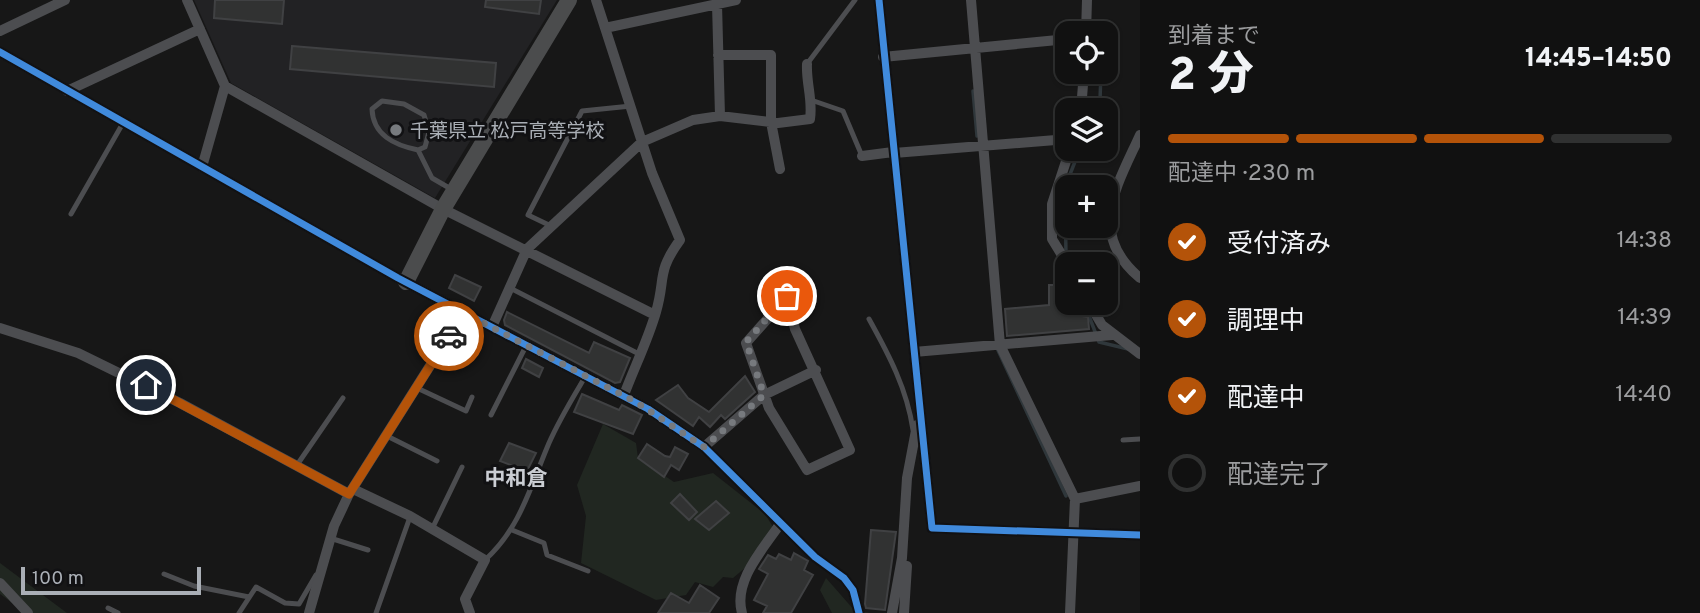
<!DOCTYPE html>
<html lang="ja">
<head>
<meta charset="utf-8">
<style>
	body { margin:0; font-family:Overpass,"Noto Sans JP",sans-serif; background:#1e1f1f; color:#f1f3f6; height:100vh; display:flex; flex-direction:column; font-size:26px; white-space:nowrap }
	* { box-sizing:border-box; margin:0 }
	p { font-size:23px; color:#9c9d9f }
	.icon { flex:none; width:38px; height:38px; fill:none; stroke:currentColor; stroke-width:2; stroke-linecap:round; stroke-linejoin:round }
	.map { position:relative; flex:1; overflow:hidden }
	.sheet { display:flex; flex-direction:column; background:#111; width:560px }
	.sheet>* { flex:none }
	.fabs { position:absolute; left:1055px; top:21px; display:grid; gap:14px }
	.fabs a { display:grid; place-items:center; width:63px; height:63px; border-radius:14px; background:#111; box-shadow:0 2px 5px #0004,0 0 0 2px #303131; font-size:35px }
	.scale { position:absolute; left:21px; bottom:18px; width:180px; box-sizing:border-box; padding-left:7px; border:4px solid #aaafb6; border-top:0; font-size:19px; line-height:24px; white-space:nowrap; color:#aaafb6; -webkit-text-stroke:5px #111113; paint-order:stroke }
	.pin { position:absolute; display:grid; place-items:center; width:60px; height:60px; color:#fff; margin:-30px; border:4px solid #fff; border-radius:50%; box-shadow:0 2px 7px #0007 }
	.courier { position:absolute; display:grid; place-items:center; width:70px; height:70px; margin:-35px; border:5px solid #b45309; border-radius:50%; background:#fff; color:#222; box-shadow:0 2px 9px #0007 }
	.overview em { font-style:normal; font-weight:800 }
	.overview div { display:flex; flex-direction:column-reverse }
	.overview { display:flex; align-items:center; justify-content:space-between; height:119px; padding:0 28px }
	h1 { font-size:46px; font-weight:800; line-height:52px }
	.bar { display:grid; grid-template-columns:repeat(4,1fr); gap:10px 7px; align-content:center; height:84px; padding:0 28px }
	.bar i { height:9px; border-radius:5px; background:#303131 }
	.bar .current { background:#b45309 }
	.bar p { grid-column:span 4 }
	ol { padding:0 28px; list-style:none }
	li { display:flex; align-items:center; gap:21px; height:77px }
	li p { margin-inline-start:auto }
	li .icon { padding:7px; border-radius:50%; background:#b45309; color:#fff; stroke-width:4 }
	li:last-child { color:#9c9d9f }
	li i { width:38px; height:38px; border:4px solid #303131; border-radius:50% }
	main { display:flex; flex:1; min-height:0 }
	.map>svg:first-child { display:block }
	.built { fill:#222224 }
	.green { fill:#212721 }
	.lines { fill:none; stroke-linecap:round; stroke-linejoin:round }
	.stream { stroke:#2f373b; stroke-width:3.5 }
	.building { fill:#313232; stroke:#404143; stroke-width:2 }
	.lane { stroke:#4c4d50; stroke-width:5 }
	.street { stroke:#4c4d50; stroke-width:10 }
	.secondary { stroke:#4b4c4d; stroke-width:16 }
	.cycleway-casing { stroke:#111113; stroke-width:11 }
	.cycleway { stroke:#408adc; stroke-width:7 }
	.done { stroke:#777a7e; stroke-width:7; stroke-dasharray:0 12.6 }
	.route { stroke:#b45309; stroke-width:9 }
	.poi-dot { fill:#777a7e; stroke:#111113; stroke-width:2.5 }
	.labels { text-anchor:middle; stroke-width:6; stroke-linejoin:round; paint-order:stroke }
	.poi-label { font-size:19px; fill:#aaafb6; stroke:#111113; text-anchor:start }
	.neighbourhood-label { font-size:21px; font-weight:bold; fill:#cacdd3; stroke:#111113 }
</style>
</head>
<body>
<main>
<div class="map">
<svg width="1140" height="613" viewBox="0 0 1140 613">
	<rect width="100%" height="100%" fill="#171717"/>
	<path class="built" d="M194 0H557L435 198 231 83Z"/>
	<path class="green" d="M603 424 636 443 638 458 674 482 713 473 765 514 773 527 745 568 733 578 723 577 713 587 695 582 686 595 656 600 581 563 586 516 577 485Z
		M0 563 67 613H26L0 594Z
		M826 578 855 611 871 613H832L820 590Z"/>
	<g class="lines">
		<path class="stream" d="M973 91 977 136
			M1096 110 1100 100 1101 72
			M1066 256 1065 187 1080 149
			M1084 303 1099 342 1128 349
			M996 346 1066 496"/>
	</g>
	<path class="building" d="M215 0H284L282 24 214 18Z
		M486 0H541L539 14 485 7Z
		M292 46 496 63 494 87 290 69Z
		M455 275 481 287 474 301 449 288Z
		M1049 285H1059L1060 291H1067L1068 304 1081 307V316L1088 317 1089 329 1007 336 1005 309 1049 305Z
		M507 312 589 353 594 342 630 358 620 382 615 383 505 325 504 320Z
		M526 359 543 368 539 377 522 368Z
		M745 376 755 392 725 419 721 415 710 427 699 417 693 426 656 400 678 385 688 398 709 412Z
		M582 394 619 410 622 405 642 415 633 434 574 412Z
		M509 443 536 453 527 471 500 461Z
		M647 444 665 456 670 457 675 447 688 454 679 470 671 465 664 477 638 458Z
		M680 494 697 512 689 520 671 503Z
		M716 501 729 513 709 530 695 519Z
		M871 530 896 532 885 610 866 608 865 604Z
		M794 553 808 561 804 570 813 575 791 613H763L767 606 754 600 768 574 759 569 768 555 776 559 779 554 791 560Z
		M700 585 719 598 709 613H658L671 593 689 603Z"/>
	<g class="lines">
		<path class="lane" d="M807 64 855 0
			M811 100 843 111 862 156
			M418 150 425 147 429 132 424 115 404 104 382 101 372 109C373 135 394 145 418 150L432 178 451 189
			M71 214 123 123
			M551 226 528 215 582 111 631 106
			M508 287 639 354
			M869 319C889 355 907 389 913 430
			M417 388 466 411 472 397
			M491 415 526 346
			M387 436 437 461
			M1123 440 1140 439
			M297 465 343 398
			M432 529 462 467
			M512 530 544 543 547 555 588 571
			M330 538 368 550
			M485 560C520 529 531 485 549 443 559 420 572 399 585 377
			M164 574 194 586 249 597
			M108 608 118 613
			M239 613 256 587 285 603 299 604 316 575
			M376 613 410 517"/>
		<path class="street" d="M187 0 225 86 202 167
			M596 0 652 173 680 240C656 273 666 278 656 312 648 340 634 368 624 395
			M879 0 932 528 1140 535
			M971 0 1000 345 1075 499 1070 613
			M717 4 720 116
			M605 28 736 0
			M0 31 65 0
			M1086 33 1087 0
			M0 52 398 278 648 409 704 447 815 557 844 578 853 590 859 613
			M718 55H771V122L780 169
			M883 57 1068 39
			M225 86 443 209 655 315
			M67 91 200 29
			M1081 110 1084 72
			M1140 135C1117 186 1086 233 1140 278
			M894 153 1068 139
			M862 156 893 152
			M1068 265 1052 239V204L1070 149
			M787 296 795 329 850 450 807 470 769 408 746 343 795 288
			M1089 303 1102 325 1140 354
			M492 327 527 249 642 142 693 120 720 116 778 123 810 119C813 100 806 83 807 64
			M0 328 78 353 180 403 349 494
			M914 352 1112 335
			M704 447 764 395 816 370
			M353 489 410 516 485 560 465 599 470 613
			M1075 499 1140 486
			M0 583 28 613
			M309 613 334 526 349 494 464 312
			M742 613C733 581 763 549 780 524
			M892 613 902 558 907 478 917 425
			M904 613 907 566"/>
		<path class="secondary" d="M406 282 443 209 569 0"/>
		<defs>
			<path id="cycleway" d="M879 0 932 528 1140 535
				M0 52 398 278 648 409 704 447 815 557 844 578 853 590 859 613"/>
		</defs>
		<use href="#cycleway" class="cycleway-casing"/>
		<use href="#cycleway" class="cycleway"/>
	</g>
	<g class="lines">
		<path class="done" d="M449 336 464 313 636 402 704 447 764 395 746 342 787 296"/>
		<path class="route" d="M146 385 349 494 449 336"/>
	</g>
	<circle class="poi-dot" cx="396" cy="130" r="7"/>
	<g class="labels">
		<g class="poi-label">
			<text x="410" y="137">千葉県立 松戸高等学校</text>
		</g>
		<g class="neighbourhood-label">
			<text x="516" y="485">中和倉</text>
		</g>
	</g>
</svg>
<div class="fabs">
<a><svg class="icon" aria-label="locate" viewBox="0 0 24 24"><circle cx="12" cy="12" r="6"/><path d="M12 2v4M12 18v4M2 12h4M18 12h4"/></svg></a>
<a><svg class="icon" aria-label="layers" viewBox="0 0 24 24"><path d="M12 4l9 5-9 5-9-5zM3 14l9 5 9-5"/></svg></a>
<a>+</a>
<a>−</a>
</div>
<div class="scale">100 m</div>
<div class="pin" style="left:787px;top:296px;background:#ea580c"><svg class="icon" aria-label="bag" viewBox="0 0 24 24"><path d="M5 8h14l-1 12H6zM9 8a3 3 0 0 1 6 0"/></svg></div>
<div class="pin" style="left:146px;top:385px;background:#1f2937"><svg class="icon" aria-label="home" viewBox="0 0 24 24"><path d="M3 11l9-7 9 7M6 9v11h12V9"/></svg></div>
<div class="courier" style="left:449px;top:336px"><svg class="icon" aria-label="car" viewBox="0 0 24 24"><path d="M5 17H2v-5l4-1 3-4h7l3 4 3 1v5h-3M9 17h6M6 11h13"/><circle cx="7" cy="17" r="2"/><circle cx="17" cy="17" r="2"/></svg></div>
</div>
<section class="sheet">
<div class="overview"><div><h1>2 分</h1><p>到着まで</p></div><em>14:45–14:50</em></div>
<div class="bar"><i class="current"></i><i class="current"></i><i class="current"></i><i></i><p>配達中 · 230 m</p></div>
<ol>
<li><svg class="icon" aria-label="check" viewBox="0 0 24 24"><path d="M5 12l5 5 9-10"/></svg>受付済み<p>14:38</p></li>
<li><svg class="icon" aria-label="check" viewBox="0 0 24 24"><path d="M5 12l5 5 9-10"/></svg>調理中<p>14:39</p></li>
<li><svg class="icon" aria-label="check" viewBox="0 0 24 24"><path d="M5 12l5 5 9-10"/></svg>配達中<p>14:40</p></li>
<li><i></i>配達完了</li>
</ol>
</section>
</main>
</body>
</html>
